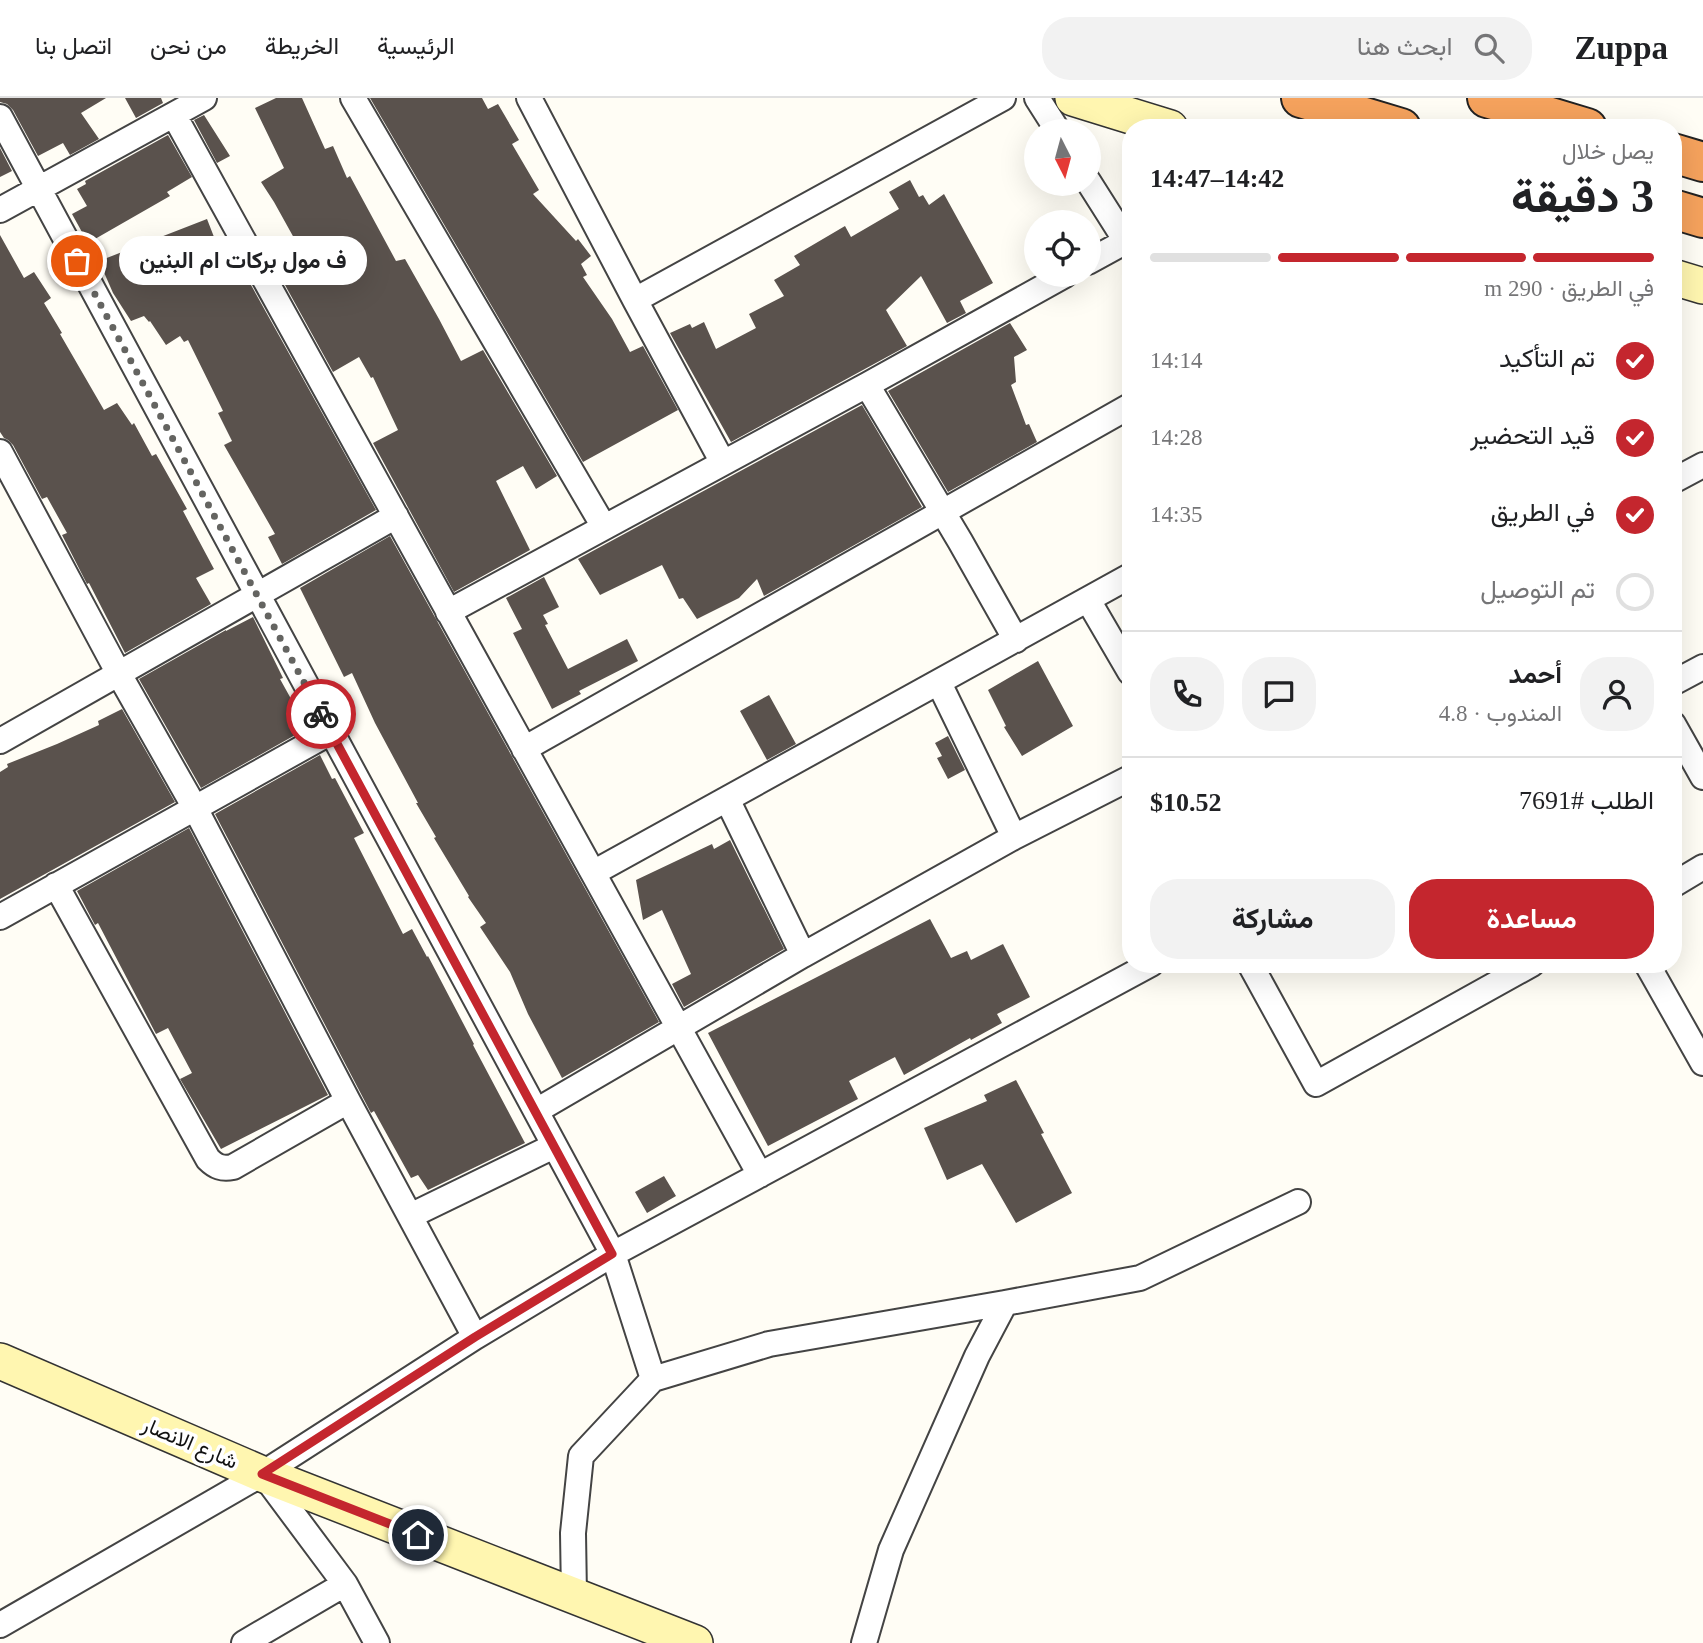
<!DOCTYPE html>
<html lang="ar">
<head>
<meta charset="utf-8">
<style>
	body { margin:0; font-family:"Times New Roman",Vazirmatn,serif; background:#f2f2f2; color:#202124; direction:rtl; height:100vh; display:flex; flex-direction:column; font-size:26px; white-space:nowrap }
	* { box-sizing:border-box; margin:0 }
	p { font-size:23px; color:#757577 }
	.icon { flex:none; width:38px; height:38px; fill:none; stroke:currentColor; stroke-width:2; stroke-linecap:round; stroke-linejoin:round }
	.map { position:relative; flex:1; overflow:hidden; direction:ltr }
	.drawer { position:absolute; left:1122px; top:21px; width:560px; height:854px; display:flex; flex-direction:column; background:#fff; border-radius:28px; box-shadow:0 7px 28px #0002; direction:rtl }
	.drawer>* { flex:none }
	.needle { width:46px; rotate:174deg }
	.buttons { position:absolute; left:1024px; top:21px; display:grid; gap:14px }
	.buttons a { display:grid; place-items:center; width:77px; height:77px; border-radius:50%; background:#fff; box-shadow:0 7px 28px #0002; font-size:35px }
	.pin { position:absolute; display:grid; place-items:center; width:60px; height:60px; color:#fff; margin:-30px; border:4px solid #fff; border-radius:50%; box-shadow:0 2px 7px #0007 }
	.courier { position:absolute; display:grid; place-items:center; width:70px; height:70px; margin:-35px; border:5px solid #c4262e; border-radius:50%; background:#fff; color:#222; box-shadow:0 2px 9px #0007 }
	.bubble { position:absolute; height:49px; border-radius:24px; background:#fff; box-shadow:0 7px 28px #0002; font-size:23px; font-weight:700; line-height:49px; text-align:center; direction:rtl }
	.head em { font-style:normal; font-weight:700 }
	.head div { display:flex; flex-direction:column-reverse }
	.head { display:flex; align-items:center; justify-content:space-between; height:119px; padding:0 28px }
	h1 { font-size:46px; font-weight:700; line-height:52px }
	.bar { display:grid; grid-template-columns:repeat(4,1fr); gap:10px 7px; align-content:center; height:84px; padding:0 28px }
	.bar i { height:9px; border-radius:5px; background:#e0e0e0 }
	.bar .active { background:#c4262e }
	.bar p { grid-column:span 4 }
	.line { display:flex; align-items:center; gap:18px; padding:0 28px; border-top:2px solid #e0e0e0 }
	.line div { flex:1 }
	.round { display:grid; place-items:center; flex:none; width:74px; height:74px; border-radius:28px; background:#f2f2f2 }
	ol { padding:0 28px; list-style:none }
	li { display:flex; align-items:center; gap:21px; height:77px }
	li p { margin-inline-start:auto }
	li .icon { padding:7px; border-radius:50%; background:#c4262e; color:#fff; stroke-width:4 }
	li:last-child { color:#757577 }
	li i { width:38px; height:38px; border:4px solid #e0e0e0; border-radius:50% }
	.primary-button { display:flex; gap:14px; margin-top:auto; padding:14px 28px }
	.primary-button a { flex:1; height:80px; border-radius:28px; background:#c4262e; color:#fff; font-size:28px; font-weight:700; line-height:80px; text-align:center }
	.primary-button a+a { background:#f2f2f2; color:#202124 }
	header { display:flex; align-items:center; gap:42px; box-sizing:border-box; height:98px; padding:0 35px; background:#fff; border-bottom:2px solid #e0e0e0 }
	header strong { font-size:33px }
	nav { display:flex; gap:38px; margin-inline-start:auto; font-size:24px }
	.search { width:490px; height:63px; background:#f2f2f2; display:flex; align-items:center; gap:18px; box-sizing:border-box; padding:0 24px; border-radius:28px; color:#757577; font-size:26px }
	.map>svg:first-child { display:block }
	.building { fill:#5a524d }
	.lines { fill:none; stroke-linecap:round; stroke-linejoin:round }
	.street-casing { stroke:#444; stroke-width:28 }
	.secondary-casing { stroke:#333; stroke-width:38 }
	.highway-casing { stroke:#222; stroke-width:42 }
	.street { stroke:#fff; stroke-width:24 }
	.secondary { stroke:#fff6b0; stroke-width:35 }
	.highway { stroke:#f5a25d; stroke-width:38 }
	.done { stroke:#646461; stroke-width:7; stroke-dasharray:0 12.6 }
	.route { stroke:#c4262e; stroke-width:9 }
	.labels { text-anchor:middle; stroke-width:7; stroke-linejoin:round; paint-order:stroke }
	.street-label { font-size:21px; fill:#111; stroke:#fff }
</style>
</head>
<body>
<header>
<strong>Zuppa</strong>
<div class="search"><svg class="icon" aria-label="search" viewBox="0 0 24 24"><circle cx="10" cy="10" r="6"/><path d="M15 15l6 6"/></svg>ابحث هنا</div>
<nav><a>الرئيسية</a><a>الخريطة</a><a>من نحن</a><a>اتصل بنا</a></nav>
</header>
<div class="map">
<svg width="1703" height="1545" viewBox="0 0 1703 1545">
	<rect width="100%" height="100%" fill="#fffdf5"/>
	<path class="building" d="M0 0H106L81 15 99 41 70 57 63 45 38 58 13 12 7 6 0 4Z
		M125 0H161L163 5 136 20Z
		M276 0H302L325 51 333 48 347 80 350 78 396 163 405 161 439 221 461 263 483 252 557 378 536 391 523 368 496 383 530 452 454 494 373 345 398 332 373 279 371 280 359 259 333 274 274 167 286 161 284 158 299 149 274 104 261 84 284 70 255 10Z
		M370 0H482L488 11 498 6 519 42 512 46 539 92 533 96 576 143 578 141 591 158 581 166 587 177 583 179 612 221 630 254 643 248 678 312 583 364Z
		M204 17 230 58 217 65 194 22Z
		M168 37 192 79 167 94 170 98 88 145 72 116 87 108 77 91 86 86 85 83Z
		M0 50 12 73 0 79Z
		M910 82 919 99 923 97 929 107 944 96 993 185 960 203 966 215 947 225 921 178 886 212 907 248 731 344 670 235 690 226 692 230 704 224 716 251 756 230 749 216 784 198 774 182 800 167 794 158 845 128 851 139 899 111 889 94Z
		M207 121 221 157 231 151 376 412 282 466 268 439 275 436 224 347 232 343 218 315 223 313 188 242 184 244 180 238 166 247 150 223 149 224 144 218 131 223 113 195 99 163Z
		M0 137 24 180 34 174 51 200 44 205 62 235 60 236 104 312 117 305 132 327 134 325 152 358 156 356 187 411 183 413 214 471 196 480 211 506 125 555 89 485 87 486 62 437 67 435 47 399 42 401 13 347 8 342 4 340 0 334Z
		M1010 225 1027 252 1014 259 1016 284 1011 287 1026 327 1029 326 1037 344 948 394 888 293Z
		M862 307 922 409 764 498 757 481 739 500 697 521 683 500 679 501 662 467 600 497 578 461Z
		M390 438 659 924 562 980 528 916 510 874 480 829 486 825 468 799 469 798 434 740 436 739 416 705H418L375 625 352 575 344 579 300 490Z
		M544 479 559 509 543 517 548 526 545 527 568 571 627 541 638 563 579 593 581 596 552 611 513 535 522 531 506 500Z
		M253 519 283 580 280 581 300 617 297 618 304 632 201 690 139 581 226 532V533Z
		M1038 563 1073 628 1022 658 1004 629 1006 628 988 592Z
		M769 597 796 646 767 662 740 613Z
		M122 611 175 704 0 801V674L8 669 7 666 57 646 99 627 98 623Z
		M948 638 965 672 948 681 937 660 942 658 935 645Z
		M320 657 332 681 335 680 364 735 354 740 403 836 412 831 427 859 428 858 474 946 473 947 525 1045 428 1092 418 1077 411 1080 374 1013 371 1015 215 716Z
		M189 730 328 997 221 1051 180 981 192 975 168 930 156 936 98 825 95 827 77 793Z
		M730 742 784 851 684 909 672 886 691 876 662 812 643 822 636 782 712 746 714 751Z
		M930 821 951 860 967 853 971 862 1003 846 1030 899 997 916 1002 925 971 942 970 940 904 977 895 959 849 983 858 1001 768 1048 708 935Z
		M1016 982 1044 1035 1041 1036 1072 1095 1016 1125 982 1066 947 1082 924 1030 987 1003 984 997Z
		M664 1078 676 1098 647 1115 635 1094Z"/>
	<g class="lines">
		<defs>
			<path id="street" d="M353 0 604 429
				M529 0 635 202 723 365
				M1037 0 1058 33
				M174 17 760 1077
				M0 19 613 1156 653 1281
				M1088 83 1126 143
				M0 112 204 0
				M1088 164 1130 141
				M635 202 1003 0
				M867 287 960 443 1016 542
				M0 354 119 576 195 710 348 1003 475 1239
				M1673 383 1703 367
				M1088 502 1130 574
				M448 514 867 287 1065 177
				M1673 585 1703 569
				M1673 626 1703 679
				M0 643 396 418
				M524 651 1130 308
				M727 701 803 857 1014 739 939 585
				M1014 739 1130 680
				M593 775 1130 478
				M56 787 208 1061C216 1069 222 1071 233 1069L348 1003
				M1673 787 1703 769
				M0 819 331 634
				M1250 866 1316 986 1532 866
				M1647 866 1703 965
				M536 1013 803 857
				M410 1118 554 1048
				M263 1376 345 1486 377 1545
				M574 1498 573 1435 581 1358 653 1281 769 1246 1005 1205
				M0 1527 262 1376 475 1239 613 1156 1151 866
				M244 1545 345 1486
				M864 1545 891 1452 977 1258 1005 1205 1140 1180 1298 1104"/>
			<path id="secondary" d="M1073 0 1170 30
				M1673 179 1703 188
				M0 1263 262 1376 695 1545"/>
			<path id="highway" d="M1301 0 1401 30
				M1487 0 1587 30
				M1673 55 1703 64
				M1673 111 1703 120"/>
		</defs>
		<use href="#street" class="street-casing"/>
		<use href="#secondary" class="secondary-casing"/>
		<use href="#highway" class="highway-casing"/>
		<use href="#street" class="street"/>
		<use href="#secondary" class="secondary"/>
		<use href="#highway" class="highway"/>
	</g>
	<g class="lines">
		<path class="done" d="M77 163 321 616"/>
		<path class="route" d="M321 616 612 1156 475 1239 262 1376 418 1437"/>
	</g>
	<g class="labels">
		<g class="street-label">
			<text transform="translate(190 1345) rotate(23)" y="7">شارع الانصار</text>
		</g>
	</g>
</svg>
<div class="buttons">
<a><svg class="needle" viewBox="-14 -14 28 28"><path d="M0-13l5 13h-10z" fill="#e53935"/><path d="M0 13l5-13h-10z" fill="#757577"/></svg></a>
<a><svg class="icon" aria-label="locate" viewBox="0 0 24 24"><circle cx="12" cy="12" r="6"/><path d="M12 2v4M12 18v4M2 12h4M18 12h4"/></svg></a>
</div>
<div class="pin" style="left:77px;top:163px;background:#ea580c"><svg class="icon" aria-label="bag" viewBox="0 0 24 24"><path d="M5 8h14l-1 12H6zM9 8a3 3 0 0 1 6 0"/></svg></div>
<div class="pin" style="left:418px;top:1437px;background:#1f2937"><svg class="icon" aria-label="home" viewBox="0 0 24 24"><path d="M3 11l9-7 9 7M6 9v11h12V9"/></svg></div>
<div class="courier" style="left:321px;top:616px"><svg class="icon" aria-label="bike" viewBox="0 0 24 24"><circle cx="6" cy="16" r="4"/><circle cx="18" cy="16" r="4"/><path d="M6 16l4-8h5l3 8M10 8l3 8H6M13 5h3"/></svg></div>
<div class="bubble" style="left:119px;top:138px;width:248px">ف مول بركات ام البنين</div>
<section class="drawer">
<div class="head"><div><h1>3 دقيقة</h1><p>يصل خلال</p></div><em>14:42–14:47</em></div>
<div class="bar"><i class="active"></i><i class="active"></i><i class="active"></i><i></i><p>في الطريق · 290 m</p></div>
<ol>
<li><svg class="icon" aria-label="check" viewBox="0 0 24 24"><path d="M5 12l5 5 9-10"/></svg>تم التأكيد<p>14:14</p></li>
<li><svg class="icon" aria-label="check" viewBox="0 0 24 24"><path d="M5 12l5 5 9-10"/></svg>قيد التحضير<p>14:28</p></li>
<li><svg class="icon" aria-label="check" viewBox="0 0 24 24"><path d="M5 12l5 5 9-10"/></svg>في الطريق<p>14:35</p></li>
<li><i></i>تم التوصيل</li>
</ol>
<div class="line" style="height:126px"><a class="round"><svg class="icon" aria-label="person" viewBox="0 0 24 24"><circle cx="12" cy="8" r="4"/><path d="M4 21q1-7 8-7t8 7"/></svg></a><div><b>أحمد</b><p>المندوب · 4.8</p></div><a class="round"><svg class="icon" aria-label="chat" viewBox="0 0 24 24"><path d="M4 5h16v11H9l-5 4z"/></svg></a><a class="round"><svg class="icon" aria-label="phone" viewBox="0 0 24 24"><path d="M5 4h4l2 5-3 2q2 4 5 5l2-3 5 2v4C11 20 4 13 5 4z"/></svg></a></div>
<div class="line" style="height:91px"><div>الطلب #7691</div><b>$10.52</b></div>
<div class="primary-button"><a>مساعدة</a><a>مشاركة</a></div>
</section>
</div>
</body>
</html>
